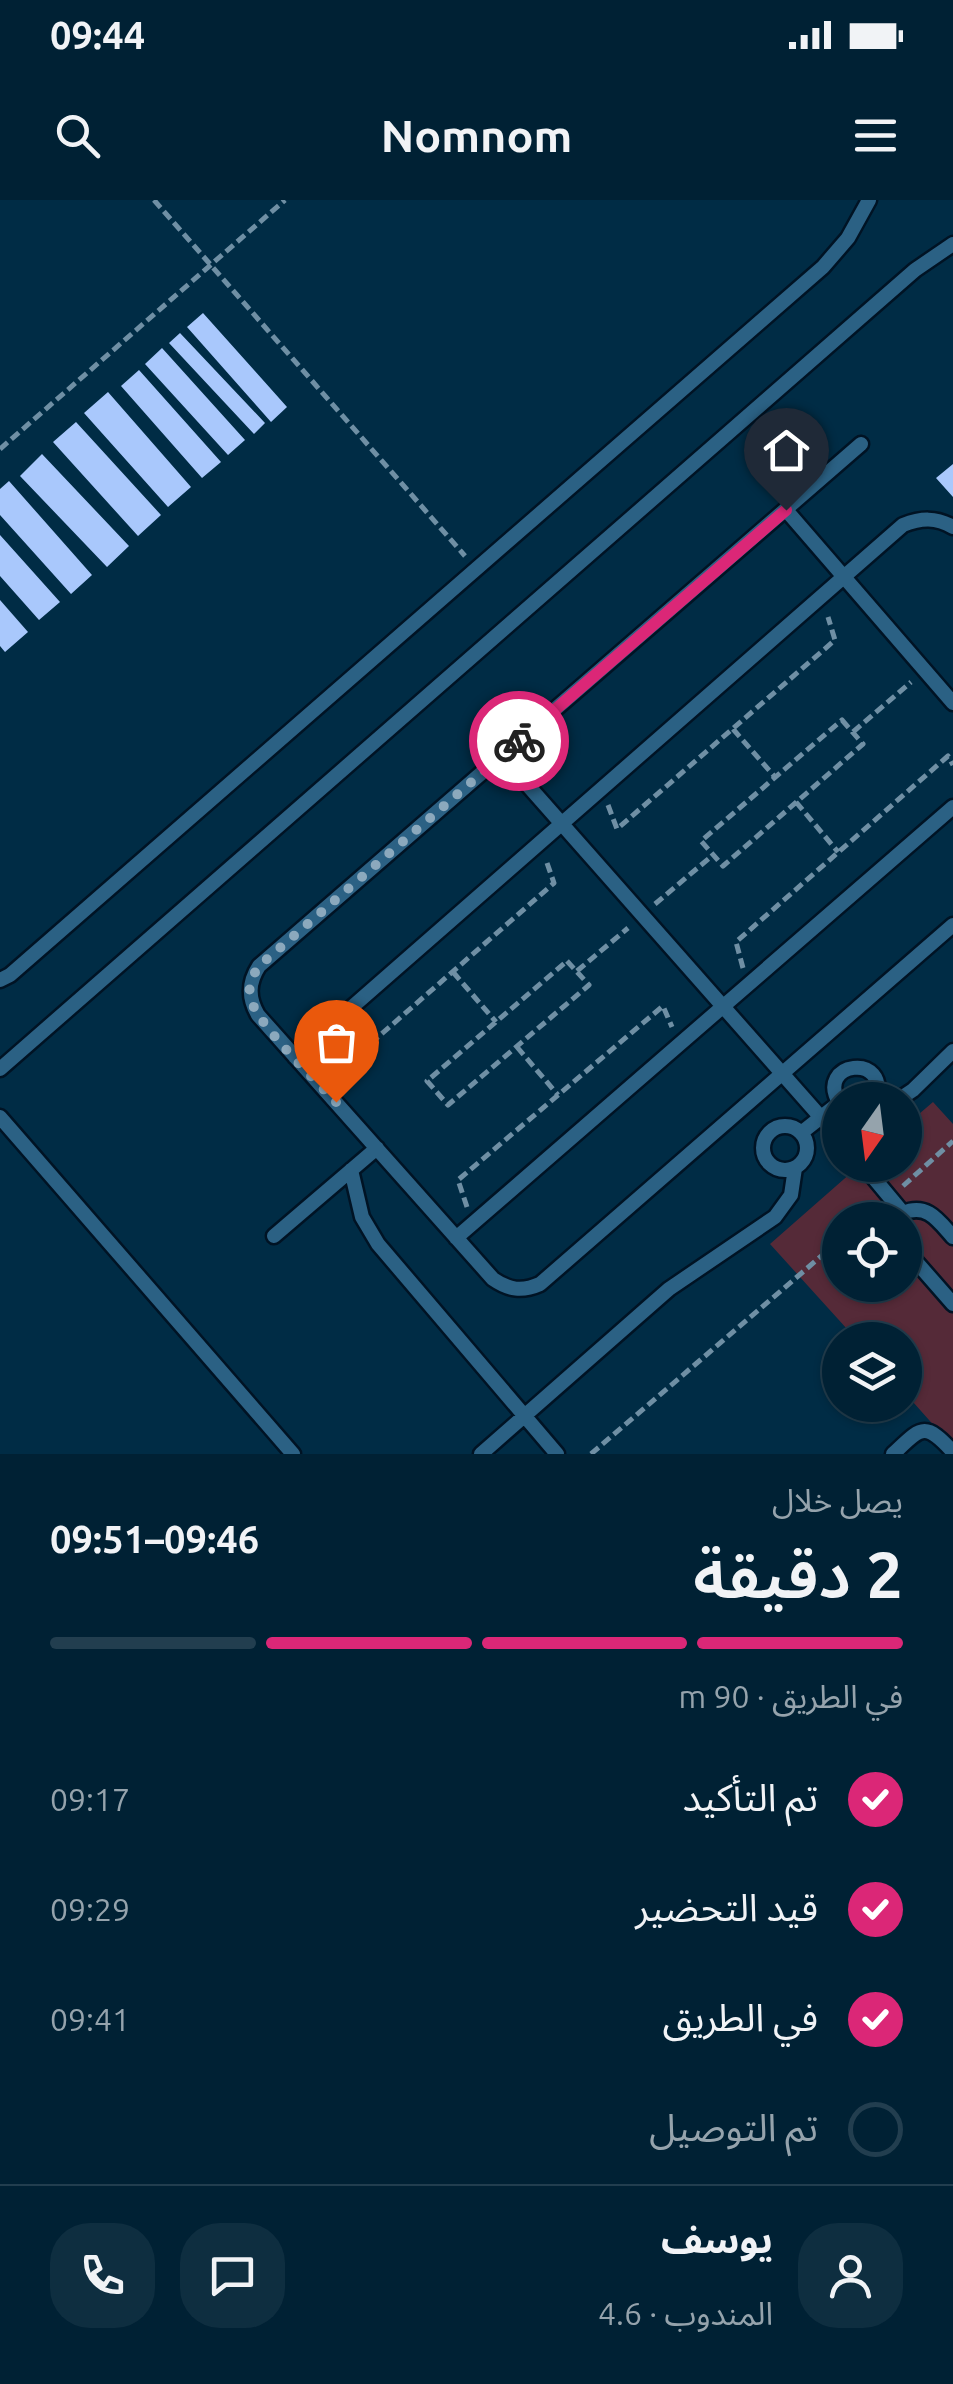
<!DOCTYPE html>
<html lang="ar">
<head>
<meta charset="utf-8">
<style>
	body { margin:0; font-family:Ubuntu,"Noto Sans Arabic",sans-serif; background:#0e2e40; color:#f1f3f6; direction:rtl; height:100vh; display:flex; flex-direction:column; font-size:38px; white-space:nowrap }
	* { box-sizing:border-box; margin:0 }
	p { font-size:32px; color:#95a3ac }
	.icon { flex:none; width:55px; height:55px; fill:none; stroke:currentColor; stroke-width:2; stroke-linecap:round; stroke-linejoin:round }
	.map { position:relative; height:1254px; overflow:hidden; direction:ltr }
	.side { display:flex; flex-direction:column; background:#002134; flex:1 }
	.side>* { flex:none }
	.needle { width:65px; rotate:194deg }
	.tools { position:absolute; left:822px; top:882px; display:grid; gap:20px }
	.tools a { display:grid; place-items:center; width:100px; height:100px; border-radius:50%; background:#002134; box-shadow:0 2px 8px #0004,0 0 0 2px #223e4f; font-size:50px }
	.pin { position:absolute; display:grid; place-items:center; width:85px; height:85px; color:#fff; margin:-102px -42px; border-radius:50% 50% 50% 0; rotate:-45deg; box-shadow:0 0 10px #0007 }
	.pin .icon { rotate:45deg }
	.courier { position:absolute; display:grid; place-items:center; width:100px; height:100px; margin:-50px; border:8px solid #db2777; border-radius:50%; background:#fff; color:#222; box-shadow:0 2px 12px #0007 }
	.headline em { font-style:normal; font-weight:600 }
	.headline div { display:flex; flex-direction:column-reverse }
	.headline { display:flex; align-items:center; justify-content:space-between; height:170px; padding:0 50px }
	h1 { font-size:65px; font-weight:600; line-height:75px }
	.bar { display:grid; grid-template-columns:repeat(4,1fr); gap:15px 10px; align-content:center; height:120px; padding:0 50px }
	.bar i { height:12px; border-radius:8px; background:#223e4f }
	.bar .on { background:#db2777 }
	.bar p { grid-column:span 4 }
	.line { display:flex; align-items:center; gap:25px; padding:0 50px; border-top:2px solid #223e4f }
	.line div { flex:1 }
	.round { display:grid; place-items:center; flex:none; width:105px; height:105px; border-radius:40px; background:#0e2e40 }
	ol { padding:0 50px; list-style:none }
	li { display:flex; align-items:center; gap:30px; height:110px }
	li p { margin-inline-start:auto }
	li .icon { padding:10px; border-radius:50%; background:#db2777; color:#fff; stroke-width:4 }
	li:last-child { color:#95a3ac }
	li i { width:55px; height:55px; border:5px solid #223e4f; border-radius:50% }
	.status { display:flex; justify-content:space-between; align-items:center; height:70px; padding:0 50px; background:#002134; direction:ltr }
	.status svg { height:28px; fill:currentColor }
	header { display:flex; justify-content:space-between; align-items:center; height:130px; padding:0 50px; background:#002134; font-size:45px; font-weight:600 }
	.map>svg:first-child { display:block }
	.green { fill:#552a38; fill-rule:evenodd }
	.building { fill:#a9c8fc }
	.lines { fill:none; stroke-linecap:round; stroke-linejoin:round }
	.service-casing { stroke:#001324; stroke-width:19 }
	.path { stroke:#6f8fa4; stroke-width:5; stroke-dasharray:10 5; stroke-linecap:butt }
	.service { stroke:#2b6184; stroke-width:14 }
	.done { stroke:#8ca9bd; stroke-width:10; stroke-dasharray:0 18 }
	.route { stroke:#db2777; stroke-width:12 }
</style>
</head>
<body>
<div class="status"><b>09:44</b><svg viewBox="0 0 49 12"><path d="M0 12V9h3v3zM5 12V6h3v6zM10 12V3h3v9zM15 12V0h3v12zM26 1h20v11H26zM47 4h2v5h-2z"/></svg></div>
<header><svg class="icon" aria-label="menu" viewBox="0 0 24 24"><path d="M4 6h16M4 12h16M4 18h16"/></svg>Nomnom<svg class="icon" aria-label="search" viewBox="0 0 24 24"><circle cx="10" cy="10" r="6"/><path d="M15 15l6 6"/></svg></header>
<div class="map">
<svg width="953" height="1254" viewBox="0 0 953 1254">
	<rect width="100%" height="100%" fill="#002c45"/>
	<path class="green" d="M933 902 953 924V1247L905 1193V1140H857L770 1044 860 965H905V926ZM840 1020H905V1085H840Z"/>
	<path class="building" d="M203 113 287 207 271 222 187 127Z
		M180 133 265 223 254 234 169 143Z
		M162 148 245 240 228 255 145 164Z
		M139 170 221 262 202 278 121 186Z
		M108 192 191 287 168 307 84 213Z
		M76 222 161 315 138 336 53 242Z
		M42 254 129 346 107 367 20 276Z
		M953 264V297L936 278Z
		M9 281 92 375 71 394 0 315V289Z
		M0 335 60 402 39 420 0 376Z
		M0 400 28 432 5 452 0 446Z"/>
	<g class="lines">
		<defs>
			<path id="service" d="M861 244 259 766C248 783 248 798 258 815L493 1079C509 1090 522 1092 540 1084L953 725
				M786 310 953 503
				M502 556 840 939
				M0 780 10 775 823 67 848 38 869 0
				M295 857 903 325C921 318 936 317 953 327
				M0 869 915 70 953 44
				M898 900 913 890 953 851
				M840 904C813 861 892 852 875 900
				M0 917 293 1254
				M763 948a22 22 0 1 1 44 0a22 22 0 1 1-44 0Z
				M801 933 839 903
				M863 965 903 1013
				M351 970 362 1017 378 1044 557 1254
				M903 1013C927 1003 938 1020 953 1037
				M274 1036 377 948
				M456 1038 953 607
				M905 1049 953 1104
				M481 1254 669 1089 775 1017 791 995 795 968
				M893 1254C921 1228 924 1220 953 1252"/>
		</defs>
		<use href="#service" class="service-casing"/>
		<path class="path" d="M154 0 465 356
			M0 249 285 0
			M842 520 863 544 723 666 701 641Z
			M733 529 775 577
			M853 532 911 482
			M796 602 838 652
			M608 605 617 629 835 440 828 417
			M655 704 713 655
			M567 761 589 785 448 905 427 881Z
			M743 768 736 742 948 556 953 565
			M577 771 628 728
			M453 772 496 822
			M341 839 354 858 554 683 546 660
			M517 847 558 895
			M903 986 953 941
			M467 1007 458 980 663 806 672 827
			M863 1020 875 1009
			M591 1254 840 1040"/>
		<use href="#service" class="service"/>
	</g>
	<g class="lines">
		<path class="done" d="M336 902C317 882 252 819 250 796 248 785 253 775 259 766L519 541"/>
		<path class="route" d="M519 541 786 310"/>
	</g>
</svg>
<div class="tools">
<a><svg class="needle" viewBox="-14 -14 28 28"><path d="M0-13l5 13h-10z" fill="#e53935"/><path d="M0 13l5-13h-10z" fill="#95a3ac"/></svg></a>
<a><svg class="icon" aria-label="locate" viewBox="0 0 24 24"><circle cx="12" cy="12" r="6"/><path d="M12 2v4M12 18v4M2 12h4M18 12h4"/></svg></a>
<a><svg class="icon" aria-label="layers" viewBox="0 0 24 24"><path d="M12 4l9 5-9 5-9-5zM3 14l9 5 9-5"/></svg></a>
</div>
<div class="pin" style="left:336px;top:902px;background:#ea580c"><svg class="icon" aria-label="bag" viewBox="0 0 24 24"><path d="M5 8h14l-1 12H6zM9 8a3 3 0 0 1 6 0"/></svg></div>
<div class="pin" style="left:786px;top:310px;background:#1f2937"><svg class="icon" aria-label="home" viewBox="0 0 24 24"><path d="M3 11l9-7 9 7M6 9v11h12V9"/></svg></div>
<div class="courier" style="left:519px;top:541px"><svg class="icon" aria-label="bike" viewBox="0 0 24 24"><circle cx="6" cy="16" r="4"/><circle cx="18" cy="16" r="4"/><path d="M6 16l4-8h5l3 8M10 8l3 8H6M13 5h3"/></svg></div>
</div>
<section class="side">
<div class="headline"><div><h1>2 دقيقة</h1><p>يصل خلال</p></div><em>09:46–09:51</em></div>
<div class="bar"><i class="on"></i><i class="on"></i><i class="on"></i><i></i><p>في الطريق · 90 m</p></div>
<ol>
<li><svg class="icon" aria-label="check" viewBox="0 0 24 24"><path d="M5 12l5 5 9-10"/></svg>تم التأكيد<p>09:17</p></li>
<li><svg class="icon" aria-label="check" viewBox="0 0 24 24"><path d="M5 12l5 5 9-10"/></svg>قيد التحضير<p>09:29</p></li>
<li><svg class="icon" aria-label="check" viewBox="0 0 24 24"><path d="M5 12l5 5 9-10"/></svg>في الطريق<p>09:41</p></li>
<li><i></i>تم التوصيل</li>
</ol>
<div class="line" style="height:180px"><a class="round"><svg class="icon" aria-label="person" viewBox="0 0 24 24"><circle cx="12" cy="8" r="4"/><path d="M4 21q1-7 8-7t8 7"/></svg></a><div><b>يوسف</b><p>المندوب · 4.6</p></div><a class="round"><svg class="icon" aria-label="chat" viewBox="0 0 24 24"><path d="M4 5h16v11H9l-5 4z"/></svg></a><a class="round"><svg class="icon" aria-label="phone" viewBox="0 0 24 24"><path d="M5 4h4l2 5-3 2q2 4 5 5l2-3 5 2v4C11 20 4 13 5 4z"/></svg></a></div>
</section>
</body>
</html>
